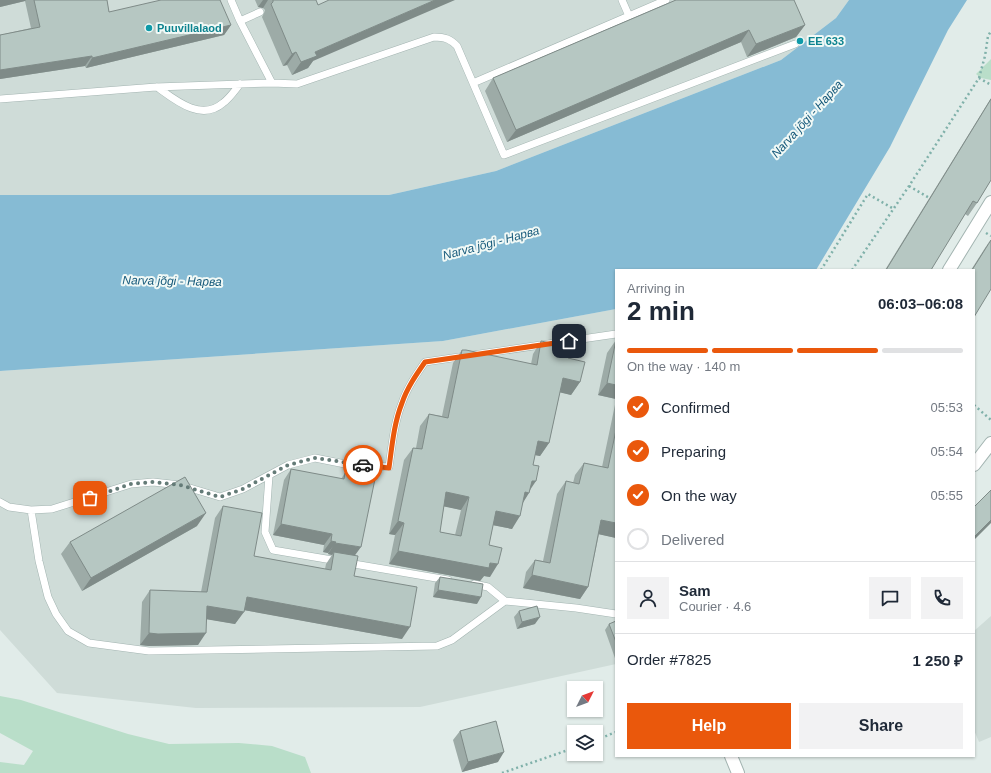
<!DOCTYPE html>
<html lang="en">
<head>
<meta charset="utf-8">
<style>
	body { margin:0; font-family:Helvetica,sans-serif; background:#f2f2f3; color:#1f2937; height:100vh; display:flex; flex-direction:column; font-size:15px; white-space:nowrap }
	* { box-sizing:border-box; margin:0 }
	p { font-size:13px; color:#747a83 }
	.icon { flex:none; width:22px; height:22px; fill:none; stroke:currentColor; stroke-width:2; stroke-linecap:round; stroke-linejoin:round }
	.map { position:relative; flex:1; overflow:hidden }
	.drawer { position:absolute; left:615px; top:269px; width:360px; height:488px; display:flex; flex-direction:column; background:#fff; border-radius:0px; box-shadow:0 1px 3px #0004 }
	.drawer>* { flex:none }
	.needle { width:26px; rotate:48deg }
	.tools { position:absolute; left:567px; top:681px; display:grid; gap:8px }
	.tools a { display:grid; place-items:center; width:36px; height:36px; border-radius:0px; background:#fff; box-shadow:0 1px 3px #0004; font-size:20px }
	.pin { position:absolute; display:grid; place-items:center; width:34px; height:34px; color:#fff; margin:-17px; border-radius:8px; box-shadow:0 2px 6px #0006 }
	.courier { position:absolute; display:grid; place-items:center; width:40px; height:40px; margin:-20px; border:3px solid #ea580c; border-radius:50%; background:#fff; color:#222; box-shadow:0 1px 5px #0007 }
	.head em { font-style:normal; font-weight:700 }
	.head div { display:flex; flex-direction:column-reverse }
	.head { display:flex; align-items:center; justify-content:space-between; height:68px; padding:0 12px }
	h1 { font-size:26px; font-weight:700; line-height:30px }
	.bar { display:grid; grid-template-columns:repeat(4,1fr); gap:6px 4px; align-content:center; height:48px; padding:0 12px }
	.bar i { height:5px; border-radius:3px; background:#e0e1e3 }
	.bar .current { background:#ea580c }
	.bar p { grid-column:span 4 }
	.line { display:flex; align-items:center; gap:10px; padding:0 12px; border-top:1px solid #e0e1e3 }
	.line div { flex:1 }
	.round { display:grid; place-items:center; flex:none; width:42px; height:42px; border-radius:0px; background:#f2f2f3 }
	ol { padding:0 12px; list-style:none }
	li { display:flex; align-items:center; gap:12px; height:44px }
	li p { margin-inline-start:auto }
	li .icon { padding:4px; border-radius:50%; background:#ea580c; color:#fff; stroke-width:4 }
	li:last-child { color:#747a83 }
	li i { width:22px; height:22px; border:2px solid #e0e1e3; border-radius:50% }
	.action { display:flex; gap:8px; margin-top:auto; padding:8px 12px }
	.action a { flex:1; height:46px; border-radius:0px; background:#ea580c; color:#fff; font-size:16px; font-weight:700; line-height:46px; text-align:center }
	.action a+a { background:#f2f2f3; color:#1f2937 }
	.map>svg:first-child { display:block }
	.built { fill:#cfdcd8 }
	.green { fill:#b9dec9 }
	.water { fill:#86bbd4 }
	.lines { fill:none; stroke-linecap:round; stroke-linejoin:round }
	.lane-casing { stroke:#a3b4b1; stroke-width:8 }
	.street-casing { stroke:#a3b4b1; stroke-width:14 }
	.path { stroke:#80b1aa; stroke-width:2.5; stroke-dasharray:2 3; stroke-linecap:butt }
	.lane { stroke:#fff; stroke-width:7 }
	.street { stroke:#fff; stroke-width:12 }
	.wall { fill:#9daba7; fill-rule:evenodd }
	.shaded-wall { fill:#7f8b88 }
	.building { fill:#b6c7c2; stroke:#7f8b88; fill-rule:evenodd }
	.done { stroke:#647b77; stroke-width:4; stroke-dasharray:0 7.2 }
	.route { stroke:#ea580c; stroke-width:5 }
	.culture-dot { fill:#0f9aa8; stroke:#f1f9f6; stroke-width:1.5 }
	.labels { text-anchor:middle; stroke-width:4; stroke-linejoin:round; paint-order:stroke }
	.culture-label { font-size:11px; font-weight:bold; fill:#0d838f; stroke:#f1f9f6; text-anchor:start }
	.water-label { font-size:12px; font-style:italic; fill:#185b7c; stroke:#f1f9f6 }
</style>
</head>
<body>
<div class="map">
<svg width="991" height="773" viewBox="0 0 991 773">
	<rect width="100%" height="100%" fill="#e1ece9"/>
	<path class="built" d="M0 0H849L836 18 781 60 496 171 389 195H0Z
		M616 309V664L420 707 196 708 57 693 0 630V371L443 341Z
		M991 616V737L979 742 974 730V631Z"/>
	<path class="green" d="M991 59V80L981 78 976 74Z
		M0 696 21 700 128 734 169 744 239 743 272 746 305 757 311 773H0V762L24 765 33 751 0 733Z"/>
	<path class="water" d="M849 0H967L948 30 890 147 816 270H616V309L443 341 0 371V195H389L496 171 781 60 836 18Z"/>
	<g class="lines">
		<defs>
			<path id="lane" d="M231 0 240 21 272 83 297 84 434 37C445 37 450 39 457 46L504 155 795 44
				M622 0 629 16
				M240 21 260 12
				M473 83 666 0
				M157 87C175 100 201 122 223 103 230 98 235 90 240 84
				M0 99 156 87 272 83
				M269 476 265 532 273 550 338 561
				M0 502 9 507 31 510 52 509 131 484 153 482 180 485 220 497 243 489 288 465 315 458 345 464 389 467C392 446 394 423 402 403 407 388 416 375 425 362L616 334
				M31 510 39 561 48 597 56 614 68 631 89 643 149 651 437 646 452 640 505 601 576 608 616 614
				M348 563 448 580
				M474 584 488 587 505 601"/>
			<path id="street" d="M949 270 991 202
				M974 465 991 443
				M731 756 738 773"/>
		</defs>
		<use href="#lane" class="lane-casing"/>
		<use href="#street" class="street-casing"/>
		<path class="path" d="M979 78 985 56 988 36 991 31
			M909 186 931 199
			M986 233 991 236
			M821 270 868 194 894 209
			M852 270 909 186 979 78 991 85
			M974 405 991 420
			M596 740 616 732
			M502 773 574 748"/>
		<use href="#lane" class="lane"/>
		<use href="#street" class="street"/>
	</g>
	<path class="wall" d="M0 0H107L109 12 231 25 224 35 86 68 85 66 0 79V35L31 28 25 1 0 7Z
		M255 0H316L313 61 308 68 292 75 287 65 283 66 262 17 264 13 265 10 263 8 258 7Z
		M676 0 805 25 796 37 747 57 741 42 507 142 485 91 493 78Z
		M991 98V180L977 203 968 216 965 214 930 270H885Z
		M991 239 974 270H971L985 248Z
		M616 340V399L598 395 607 353Z
		M541 341 568 358 580 382 571 395 560 392 549 443 540 456 535 455 533 465 530 490 523 502 512 529 493 525 489 545 490 577 484 576 480 581 389 564 395 535 389 534 404 460 413 448H416L420 426 429 414 442 416 453 363 462 350 531 364 533 354ZM444 506 461 510 455 535 440 532Z
		M616 400V538L599 534 588 587 580 599 523 588 526 572 535 560 543 561 557 494 566 481 573 483 575 475 584 463 602 467Z
		M291 469 341 479 345 473 355 556 354 576 402 639 244 610 235 624 207 619 198 645 149 646 140 645 142 602 150 590 201 592 215 518 223 506 254 556 325 569 326 564 332 555 328 554V553L323 552 324 545 273 535 284 480Z
		M197 526 82 591 61 554 70 542Z
		M440 577 477 604 433 597 435 583Z
		M519 611 535 624 517 629 514 617Z
		M616 621V661L605 630 609 624Z
		M460 731 498 762 462 772 453 740Z"/>
	<path class="shaded-wall" d="M0 0H26L25 1 0 7Z
		M263 0H268L263 8 258 7Z
		M435 0H455L313 61 308 68 292 75 301 62 315 52Z
		M231 25 224 35 86 68 92 58Z
		M805 25 796 37 747 57 756 44Z
		M749 30 741 42 507 142 516 130Z
		M296 52 287 65 283 66 292 54Z
		M92 56 85 66 0 79V70Z
		M563 378 580 382 571 395 554 391Z
		M607 383 616 385V399L598 395Z
		M538 441 549 443 540 456 529 454Z
		M532 481H536L528 493H529L521 506 516 505Z
		M446 492 469 497 461 510 437 505Z
		M496 511 520 516 512 529 487 524Z
		M206 513 197 526 82 591 91 578Z
		M601 520 616 523V538L593 533Z
		M991 520V523L974 540V537Z
		M398 521 404 523 395 535 389 534Z
		M281 524 332 534 324 545 273 535Z
		M331 541 336 542 328 553 323 552Z
		M335 543 361 547 353 558 334 552 332 555 328 554Z
		M398 551 490 563 498 564 490 577 484 576 480 581 389 564Z
		M532 575 588 587 580 599 523 588Z
		M438 590 481 597 477 604 433 597Z
		M247 597 410 627 402 639 238 609Z
		M207 606 244 612 235 624 199 618Z
		M540 617 535 624 517 629 522 622Z
		M149 633H206L198 645 149 646 140 645Z
		M504 752 498 762 462 772 468 762Z"/>
	<path class="building" d="M34 0H107L109 12 161 0H220L231 25 92 58V56L0 70V35L40 27Z
		M273 0H316L318 5 329 0H435L315 52 317 56 301 62 296 52 292 54 271 4 273 2Z
		M676 0H794L805 25 756 44 749 30 516 130 493 78Z
		M991 99V180L977 203 973 201 931 270H886Z
		M991 240V289L974 317V270H972Z
		M616 340V385L607 383Z
		M541 341 570 347 568 358 585 362 580 382 563 378 549 443 538 441 533 465 539 466 536 481H532L529 493 525 492 520 516 496 511 489 545 502 548 498 564 490 563 489 568 398 551 404 523 398 521 413 448 422 449 429 414 448 418 462 350H466L537 365ZM446 492 469 497 461 536 440 532Z
		M616 430V523L601 520 588 587 532 575 535 560 550 563 566 481 579 484 584 463 608 468Z
		M291 469 344 479 345 473 375 479 361 547 335 543 336 542 331 541 332 534 281 524Z
		M185 477 206 513 91 578 70 542Z
		M991 490V520L974 537V507Z
		M223 506 262 513 254 556 331 570 334 552 358 556 354 576 417 587 410 627 247 597 244 612 207 606 206 633 158 634 149 633 150 590 207 592Z
		M440 577 483 584 481 597 438 590Z
		M537 606 540 617 522 622 519 611Z
		M616 621V642L609 624Z
		M496 721 504 752 468 762 460 731Z"/>
	<g class="lines">
		<path class="done" d="M90 498 131 484 153 482 180 485 220 497 243 489 288 465 315 458 363 465"/>
		<path class="route" d="M363 465 389 468C392 446 394 423 402 403 407 388 416 375 425 362L569 341"/>
	</g>
	<g class="culture-dot">
		<circle cx="149" cy="28" r="4"/>
		<circle cx="800" cy="41" r="4"/>
	</g>
	<g class="labels">
		<g class="culture-label">
			<text x="157" y="32">Puuvillalaod</text>
			<text x="808" y="45">EE 633</text>
		</g>
		<g class="water-label">
			<text transform="translate(807 119) rotate(-48)" y="4">Narva jõgi - Нарва</text>
			<text transform="translate(491 243) rotate(-15)" y="4">Narva jõgi - Нарва</text>
			<text transform="translate(172 281) rotate(1)" y="4">Narva jõgi - Нарва</text>
		</g>
	</g>
</svg>
<div class="tools">
<a><svg class="needle" viewBox="-14 -14 28 28"><path d="M0-13l5 13h-10z" fill="#e53935"/><path d="M0 13l5-13h-10z" fill="#747a83"/></svg></a>
<a><svg class="icon" aria-label="layers" viewBox="0 0 24 24"><path d="M12 4l9 5-9 5-9-5zM3 14l9 5 9-5"/></svg></a>
</div>
<div class="pin" style="left:90px;top:498px;background:#ea580c"><svg class="icon" aria-label="bag" viewBox="0 0 24 24"><path d="M5 8h14l-1 12H6zM9 8a3 3 0 0 1 6 0"/></svg></div>
<div class="pin" style="left:569px;top:341px;background:#1f2937"><svg class="icon" aria-label="home" viewBox="0 0 24 24"><path d="M3 11l9-7 9 7M6 9v11h12V9"/></svg></div>
<div class="courier" style="left:363px;top:465px"><svg class="icon" aria-label="car" viewBox="0 0 24 24"><path d="M5 17H2v-5l4-1 3-4h7l3 4 3 1v5h-3M9 17h6M6 11h13"/><circle cx="7" cy="17" r="2"/><circle cx="17" cy="17" r="2"/></svg></div>
<section class="drawer">
<div class="head"><div><h1>2 min</h1><p>Arriving in</p></div><em>06:03–06:08</em></div>
<div class="bar"><i class="current"></i><i class="current"></i><i class="current"></i><i></i><p>On the way · 140 m</p></div>
<ol>
<li><svg class="icon" aria-label="check" viewBox="0 0 24 24"><path d="M5 12l5 5 9-10"/></svg>Confirmed<p>05:53</p></li>
<li><svg class="icon" aria-label="check" viewBox="0 0 24 24"><path d="M5 12l5 5 9-10"/></svg>Preparing<p>05:54</p></li>
<li><svg class="icon" aria-label="check" viewBox="0 0 24 24"><path d="M5 12l5 5 9-10"/></svg>On the way<p>05:55</p></li>
<li><i></i>Delivered</li>
</ol>
<div class="line" style="height:72px"><a class="round"><svg class="icon" aria-label="person" viewBox="0 0 24 24"><circle cx="12" cy="8" r="4"/><path d="M4 21q1-7 8-7t8 7"/></svg></a><div><b>Sam</b><p>Courier · 4.6</p></div><a class="round"><svg class="icon" aria-label="chat" viewBox="0 0 24 24"><path d="M4 5h16v11H9l-5 4z"/></svg></a><a class="round"><svg class="icon" aria-label="phone" viewBox="0 0 24 24"><path d="M5 4h4l2 5-3 2q2 4 5 5l2-3 5 2v4C11 20 4 13 5 4z"/></svg></a></div>
<div class="line" style="height:52px"><div>Order #7825</div><b>1 250 ₽</b></div>
<div class="action"><a>Help</a><a>Share</a></div>
</section>
</div>
</body>
</html>
